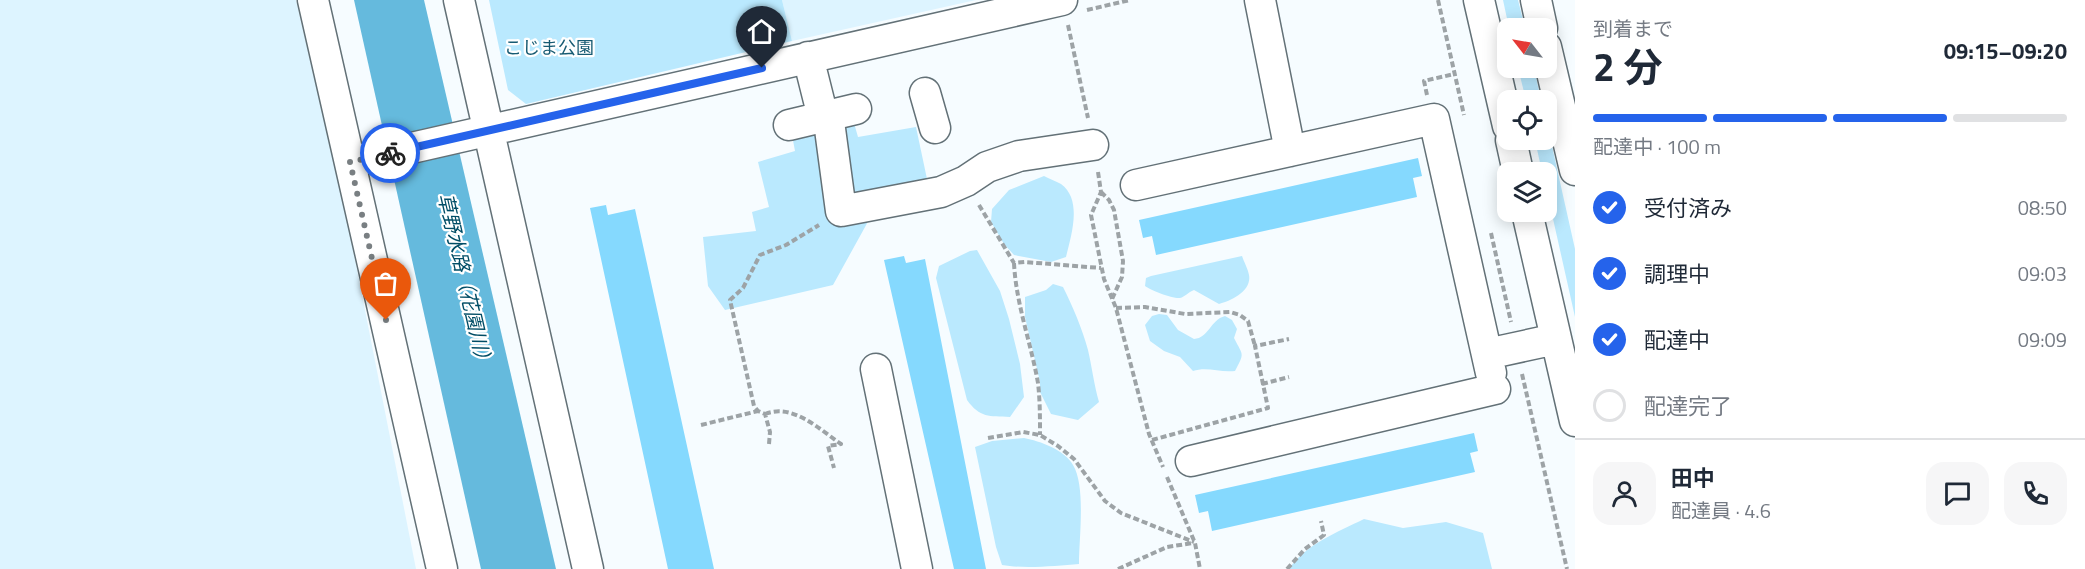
<!DOCTYPE html>
<html lang="ja">
<head>
<meta charset="utf-8">
<style>
	body { margin:0; font-family:"Titillium Web","Noto Sans JP",sans-serif; background:#f6f6f7; color:#1f2937; height:100vh; display:flex; flex-direction:column; font-size:22px; white-space:nowrap }
	* { box-sizing:border-box; margin:0 }
	p { font-size:20px; color:#747a83 }
	.icon { flex:none; width:33px; height:33px; fill:none; stroke:currentColor; stroke-width:2; stroke-linecap:round; stroke-linejoin:round }
	.map { position:relative; flex:1; overflow:hidden }
	.drawer { display:flex; flex-direction:column; background:#fff; width:510px }
	.drawer>* { flex:none }
	.needle { width:39px; rotate:301deg }
	.tools { position:absolute; left:1497px; top:18px; display:grid; gap:12px }
	.tools a { display:grid; place-items:center; width:60px; height:60px; border-radius:12px; background:#fff; box-shadow:0 3px 15px #0003; font-size:30px }
	.pin { position:absolute; display:grid; place-items:center; width:51px; height:51px; color:#fff; margin:-62px -26px; border-radius:50% 50% 50% 0; rotate:-45deg; box-shadow:0 0 6px #0007 }
	.pin .icon { rotate:45deg }
	.courier { position:absolute; display:grid; place-items:center; width:60px; height:60px; margin:-30px; border:4px solid #2563eb; border-radius:50%; background:#fff; color:#222; box-shadow:0 2px 8px #0007 }
	.overview em { font-style:normal; font-weight:700 }
	.overview div { display:flex; flex-direction:column-reverse }
	.overview { display:flex; align-items:center; justify-content:space-between; height:102px; padding:0 18px }
	h1 { font-size:39px; font-weight:700; line-height:45px }
	.bar { display:grid; grid-template-columns:repeat(4,1fr); gap:9px 6px; align-content:center; height:72px; padding:0 18px }
	.bar i { height:8px; border-radius:4px; background:#e0e1e3 }
	.bar .on { background:#2563eb }
	.bar p { grid-column:span 4 }
	.line { display:flex; align-items:center; gap:15px; padding:0 18px; border-top:2px solid #e0e1e3 }
	.line div { flex:1 }
	.round { display:grid; place-items:center; flex:none; width:63px; height:63px; border-radius:18px; background:#f6f6f7 }
	ol { padding:0 18px; list-style:none }
	li { display:flex; align-items:center; gap:18px; height:66px }
	li p { margin-inline-start:auto }
	li .icon { padding:6px; border-radius:50%; background:#2563eb; color:#fff; stroke-width:4 }
	li:last-child { color:#747a83 }
	li i { width:33px; height:33px; border:3px solid #e0e1e3; border-radius:50% }
	main { display:flex; flex:1; min-height:0 }
	.map>svg:first-child { display:block }
	.built { fill:#ddf4ff }
	.green { fill:#bae9fe }
	.water { fill:#65badd }
	.building { fill:#85d9fe }
	.lines { fill:none; stroke-linecap:round; stroke-linejoin:round }
	.minor-casing { stroke:#637177; stroke-width:33 }
	.path { stroke:#9da3a6; stroke-width:4; stroke-dasharray:6 3; stroke-linecap:butt }
	.minor { stroke:#fff; stroke-width:30 }
	.done { stroke:#797f82; stroke-width:6; stroke-dasharray:0 10.8 }
	.route { stroke:#2563eb; stroke-width:8 }
	.labels { text-anchor:middle; stroke-width:4.5; stroke-linejoin:round; paint-order:stroke }
	.park-label { font-size:18px; fill:#175b73; stroke:#fff }
	.water-label { font-size:20px; font-style:italic; fill:#014d66; stroke:#fff }
</style>
</head>
<body>
<main>
<div class="map">
<svg width="1575" height="569" viewBox="0 0 1575 569">
	<rect width="100%" height="100%" fill="#f6fcff"/>
	<path class="built" d="M0 0H296L349 229 416 569H0Z
		M782 0H976L792 41Z"/>
	<path class="green" d="M489 0H782L792 41 526 104 508 90Z
		M1503 0H1518L1525 28H1509Z
		M1518 68H1534L1541 100H1526Z
		M854 123 858 137 916 127 927 179 919 206 870 218 833 285 725 310 708 286 703 237 756 231 752 212 769 207 758 162 795 151 792 135Z
		M1547 124 1575 249V317L1547 192 1546 172H1542L1535 140H1546Z
		M1044 176C1049 179 1056 181 1061 184 1083 200 1071 236 1066 257L1051 262 1014 255 1004 244 991 222 992 209 1009 190Z
		M977 250 1000 291 1009 319 1020 364 1024 397 1010 417C989 416 980 418 967 400L936 278 939 266 970 251Z
		M1242 256C1244 262 1248 269 1249 275 1252 291 1231 301 1219 304L1194 290C1188 292 1185 297 1180 298 1173 299 1150 290 1145 286L1146 278 1151 276Z
		M1053 284 1063 287C1073 307 1082 328 1088 350 1092 367 1094 385 1099 402L1078 420 1051 414 1040 392V382L1025 317V297L1046 290Z
		M1159 314 1167 315 1178 330 1194 339C1209 338 1210 320 1225 316L1232 320 1237 329 1234 338C1243 356 1245 352 1235 371 1220 373 1207 366 1193 371L1180 357 1164 351 1150 341 1145 325 1152 316Z
		M1024 438C1040 441 1065 450 1073 465 1086 486 1079 538 1079 564 1056 566 1024 569 1002 565L996 547 975 447 992 441Z
		M1364 519 1403 528 1446 522 1483 533 1492 569H1289C1306 544 1338 532 1364 519Z"/>
	<path class="water" d="M354 0H424L556 569H481Z"/>
	<path class="building" d="M1418 158 1422 176 1413 178 1417 197 1156 255 1152 236 1143 238 1139 220Z
		M606 205 608 215 635 209 714 569H668L590 208Z
		M904 256 906 263 925 259 986 569H954L884 260Z
		M1474 433 1478 451 1470 453 1475 472 1212 531 1208 511 1199 513 1195 495Z"/>
	<g class="lines">
		<defs>
			<path id="minor" d="M313 0 442 569
				M459 0 588 569
				M1260 0 1290 151
				M1479 0 1508 126
				M1536 0 1542 28
				M1546 47 1575 170
				M808 57 823 117 830 129 841 211 941 192 966 181 987 167 1019 156 1093 145
				M925 93 935 128
				M789 125 856 109
				M1511 140 1518 172
				M350 162 1062 0
				M1136 185 1434 119 1491 373
				M1527 212 1575 421
				M1487 354 1556 339
				M876 369 917 569
				M1191 461 1495 389"/>
		</defs>
		<use href="#minor" class="minor-casing"/>
		<path class="path" d="M1438 0 1464 115
			M1087 10 1130 0
			M1068 25 1088 118
			M1427 95 1424 81 1454 74
			M1098 172 1101 192 1091 215 1104 279 1116 308 1149 434 1163 467
			M1101 192 1109 200 1114 210 1123 261 1122 277 1112 299
			M979 205 1014 263 1025 262 1101 268
			M1491 233 1511 322
			M1014 263C1016 304 1031 343 1038 383 1040 400 1040 417 1040 435
			M1116 308 1145 307 1185 314 1230 312 1240 315 1248 321 1255 346
			M1522 374 1567 569
			M1262 384 1289 377
			M765 414C793 403 819 429 841 444L828 446 834 468
			M701 425 758 411
			M988 438 1023 432 1040 435 1058 446 1074 459 1105 501 1121 513 1194 542
			M1152 440 1268 408 1255 346 1289 339
			M769 444 770 432 765 414 758 411 754 406 730 300 743 288 760 255 786 245 819 225
			M1167 477 1195 543 1200 569
			M1118 569 1167 547 1193 543
			M1287 569 1305 549 1324 535 1321 521"/>
		<use href="#minor" class="minor"/>
	</g>
	<g class="lines">
		<path class="done" d="M386 320 350 162 390 153"/>
		<path class="route" d="M390 153 762 68"/>
	</g>
	<g class="labels">
		<g class="park-label">
			<text x="549" y="54">こじま公園</text>
		</g>
		<g class="water-label">
			<text transform="translate(465 281) rotate(77)" y="7">草野水路（花園川）</text>
		</g>
	</g>
</svg>
<div class="tools">
<a><svg class="needle" viewBox="-14 -14 28 28"><path d="M0-13l5 13h-10z" fill="#e53935"/><path d="M0 13l5-13h-10z" fill="#747a83"/></svg></a>
<a><svg class="icon" aria-label="locate" viewBox="0 0 24 24"><circle cx="12" cy="12" r="6"/><path d="M12 2v4M12 18v4M2 12h4M18 12h4"/></svg></a>
<a><svg class="icon" aria-label="layers" viewBox="0 0 24 24"><path d="M12 4l9 5-9 5-9-5zM3 14l9 5 9-5"/></svg></a>
</div>
<div class="pin" style="left:386px;top:320px;background:#ea580c"><svg class="icon" aria-label="bag" viewBox="0 0 24 24"><path d="M5 8h14l-1 12H6zM9 8a3 3 0 0 1 6 0"/></svg></div>
<div class="pin" style="left:762px;top:68px;background:#1f2937"><svg class="icon" aria-label="home" viewBox="0 0 24 24"><path d="M3 11l9-7 9 7M6 9v11h12V9"/></svg></div>
<div class="courier" style="left:390px;top:153px"><svg class="icon" aria-label="bike" viewBox="0 0 24 24"><circle cx="6" cy="16" r="4"/><circle cx="18" cy="16" r="4"/><path d="M6 16l4-8h5l3 8M10 8l3 8H6M13 5h3"/></svg></div>
</div>
<section class="drawer">
<div class="overview"><div><h1>2 分</h1><p>到着まで</p></div><em>09:15–09:20</em></div>
<div class="bar"><i class="on"></i><i class="on"></i><i class="on"></i><i></i><p>配達中 · 100 m</p></div>
<ol>
<li><svg class="icon" aria-label="check" viewBox="0 0 24 24"><path d="M5 12l5 5 9-10"/></svg>受付済み<p>08:50</p></li>
<li><svg class="icon" aria-label="check" viewBox="0 0 24 24"><path d="M5 12l5 5 9-10"/></svg>調理中<p>09:03</p></li>
<li><svg class="icon" aria-label="check" viewBox="0 0 24 24"><path d="M5 12l5 5 9-10"/></svg>配達中<p>09:09</p></li>
<li><i></i>配達完了</li>
</ol>
<div class="line" style="height:108px"><a class="round"><svg class="icon" aria-label="person" viewBox="0 0 24 24"><circle cx="12" cy="8" r="4"/><path d="M4 21q1-7 8-7t8 7"/></svg></a><div><b>田中</b><p>配達員 · 4.6</p></div><a class="round"><svg class="icon" aria-label="chat" viewBox="0 0 24 24"><path d="M4 5h16v11H9l-5 4z"/></svg></a><a class="round"><svg class="icon" aria-label="phone" viewBox="0 0 24 24"><path d="M5 4h4l2 5-3 2q2 4 5 5l2-3 5 2v4C11 20 4 13 5 4z"/></svg></a></div>
</section>
</main>
</body>
</html>
